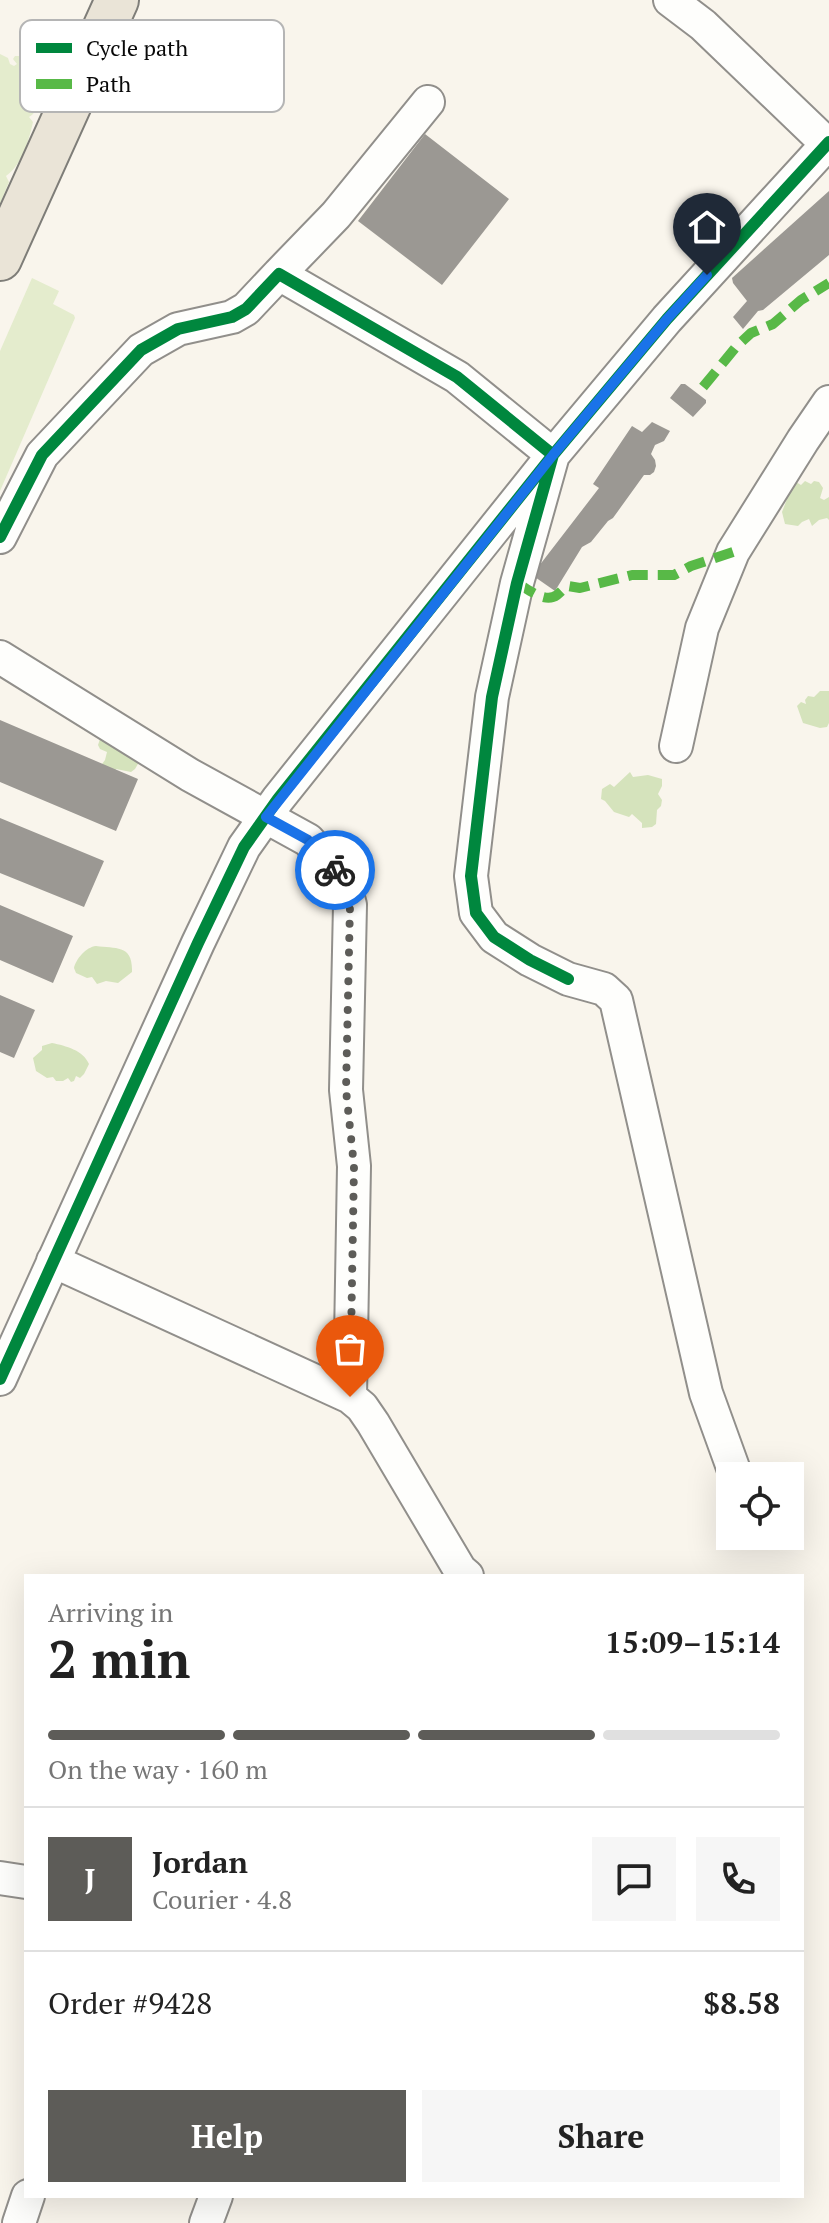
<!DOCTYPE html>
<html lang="en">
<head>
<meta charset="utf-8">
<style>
	body { margin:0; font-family:"PT Serif",serif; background:#f6f6f6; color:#222; height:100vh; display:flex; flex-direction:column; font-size:30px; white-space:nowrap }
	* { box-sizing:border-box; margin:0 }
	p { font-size:26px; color:#767676 }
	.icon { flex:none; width:44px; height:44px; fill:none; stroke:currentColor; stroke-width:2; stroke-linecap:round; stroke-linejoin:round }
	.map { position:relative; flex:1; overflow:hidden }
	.panel { position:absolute; left:24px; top:1574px; width:780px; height:624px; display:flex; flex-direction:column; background:#fff; border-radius:0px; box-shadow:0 8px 32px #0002 }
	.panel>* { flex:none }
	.tools { position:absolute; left:716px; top:1462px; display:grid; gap:16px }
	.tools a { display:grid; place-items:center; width:88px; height:88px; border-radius:0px; background:#fff; box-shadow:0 8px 32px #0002; font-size:40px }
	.pin { position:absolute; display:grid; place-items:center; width:68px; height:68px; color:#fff; margin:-82px -34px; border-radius:50% 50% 50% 0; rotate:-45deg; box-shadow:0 0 8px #0007 }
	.pin .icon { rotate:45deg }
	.courier { position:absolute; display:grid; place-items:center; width:80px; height:80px; margin:-40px; border:6px solid #1a73e8; border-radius:50%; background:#fff; color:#222; box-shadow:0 2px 10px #0007 }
	.head em { font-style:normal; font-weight:700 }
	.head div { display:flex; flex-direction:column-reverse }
	.head { display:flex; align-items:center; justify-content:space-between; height:136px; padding:0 24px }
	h1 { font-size:52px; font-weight:700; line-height:60px }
	.bar { display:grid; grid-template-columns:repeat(4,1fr); gap:12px 8px; align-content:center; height:96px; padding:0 24px }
	.bar i { height:10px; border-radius:6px; background:#e0e0e0 }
	.bar .selected { background:#5d5c58 }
	.bar p { grid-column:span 4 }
	.line { display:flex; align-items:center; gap:20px; padding:0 24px; border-top:2px solid #e0e0e0 }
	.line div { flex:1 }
	.round { display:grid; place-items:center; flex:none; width:84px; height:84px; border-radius:0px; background:#f6f6f6 }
	.action { display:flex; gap:16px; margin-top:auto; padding:16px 24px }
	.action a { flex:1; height:92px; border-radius:0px; background:#5d5c58; color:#fff; font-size:32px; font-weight:700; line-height:92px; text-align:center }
	.action a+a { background:#f6f6f6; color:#222 }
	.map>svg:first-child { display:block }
	.green { fill:#e4eccd }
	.forest { fill:#d5e3bc }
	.building { fill:#9b9893 }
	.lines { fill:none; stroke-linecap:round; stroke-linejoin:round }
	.minor-casing { stroke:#918f8b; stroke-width:36 }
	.major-casing { stroke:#7e7d78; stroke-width:46 }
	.minor { stroke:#fefefc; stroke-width:32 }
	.major { stroke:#eae4d7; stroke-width:42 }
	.quiet { stroke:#58b947; stroke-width:10; stroke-dasharray:20 10; stroke-linecap:butt }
	.cycleway-casing { stroke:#fff; stroke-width:17 }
	.cycleway { stroke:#00873e; stroke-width:12 }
	.done { stroke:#5d5c58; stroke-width:8; stroke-dasharray:0 14.4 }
	.route { stroke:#1a73e8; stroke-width:10 }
	.key { fill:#fff; stroke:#b5b5b5; stroke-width:2 }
	.key-label { font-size:22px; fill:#090909 }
</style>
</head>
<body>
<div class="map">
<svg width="829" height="2223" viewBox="0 0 829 2223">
	<rect width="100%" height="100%" fill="#f9f5ec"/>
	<path class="green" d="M0 54 8 58 10 64 14 66 17 64 13 59 15 56H20L23 59 22 63 35 72 34 78 37 79 42 72 48 80 43 86C44 97 38 112 29 117L33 122C29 140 22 165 6 176L9 182 0 204Z
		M32 278 59 291 53 304 74 315 75 318 0 491V351Z"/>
	<path class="forest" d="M805 481 811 484 814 481 819 482 823 488 820 498 824 500 829 497V520L827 518 819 520 812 526 809 519 802 522 798 526 785 524 782 512 787 499 784 495 789 486H794L796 482 801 485Z
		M820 691H829V723L827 727 820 728 803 723 797 706 801 702 806 704 805 700 808 696 814 697Z
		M104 737 142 757 135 769 131 772 116 769 114 773 102 764 105 760 107 752 100 749 98 745 100 739Z
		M630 772 633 777 648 775 662 779V786L658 794 662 800 661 806 657 810 656 824 652 827 642 828V823L632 814 629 817 614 812 605 801 601 799 602 789 610 784 614 787Z
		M96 946C116 949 133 944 132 972L118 983 106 981 97 984 92 977 87 978 76 973 74 968C76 959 86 947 96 946Z
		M52 1043C66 1046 83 1050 89 1064L84 1074 80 1078 76 1076 74 1081 71 1082 68 1078 63 1081H56L53 1077 47 1078 36 1071 33 1058 42 1050V1046Z"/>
	<path class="building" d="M425 134 509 199 442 285 358 221Z
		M829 191V255L763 310 758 311 743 329 733 317 747 301 733 283 732 278Z
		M681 384H685L706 400V403L693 417 670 398Z
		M652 422 670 431 664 441 655 445 651 454 655 460 656 466 654 472 650 475H644L613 518 608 521 591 542 582 547 555 591 532 575 599 488 593 484 632 426 642 432Z
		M0 720 138 779 116 831 0 782Z
		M0 818 104 861 84 907 0 873Z
		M0 905 73 936 53 983 0 960Z
		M0 995 35 1010 14 1058 0 1052Z"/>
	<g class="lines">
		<defs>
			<path id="minor" d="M670 0 703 25 827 144
				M279 274 336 215 428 102
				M0 537 42 455 141 350 178 329 232 317 246 309 279 274 457 377 553 455 517 583 492 697 471 876 476 913 494 937 530 960 568 979 604 989 616 1000 706 1393 736 1476
				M0 657 190 775 308 840 343 879 350 905 346 1090 354 1166 350 1397
				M676 746 702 628 733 552 803 440 829 402
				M53 1261 350 1397 362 1407 373 1423 460 1570 467 1576
				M0 1379 198 943 244 847 278 799 553 455 667 319 829 142
				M0 1878 26 1882
				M19 2223 28 2196
				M206 2223 216 2196"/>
			<path id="major" d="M0 259 117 0"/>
		</defs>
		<use href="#minor" class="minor-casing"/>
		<use href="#major" class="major-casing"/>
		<use href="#minor" class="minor"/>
		<use href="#major" class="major"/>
		<path class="quiet" d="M703 387 736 347 751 333 773 324 801 300 829 283
			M517 583C528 589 545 604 557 595 561 592 564 588 568 586L580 588 632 575H674L691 566 733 552"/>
		<defs>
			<path id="cycleway" d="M0 537 42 455 141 350 178 329 232 317 246 309 279 274 457 377 553 455 517 583 492 697 471 876 476 913 494 937 530 960 568 979
				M0 1379 198 943 244 847 278 799 553 455 667 319 829 142"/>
		</defs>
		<use href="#cycleway" class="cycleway-casing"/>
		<use href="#cycleway" class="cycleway"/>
	</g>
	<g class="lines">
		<path class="done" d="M335 870 343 879 350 905 346 1090 354 1166 350 1397"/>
		<path class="route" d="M335 870 308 840 266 817 553 455 667 319 707 275"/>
	</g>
	<rect x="20" y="20" width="264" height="92" rx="12" class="key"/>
	<rect x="36" y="43" width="36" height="10" fill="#00873e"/>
	<rect x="36" y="79" width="36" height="10" fill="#58b947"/>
	<g class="key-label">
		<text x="86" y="56">Cycle path</text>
		<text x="86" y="92">Path</text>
	</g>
</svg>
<div class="tools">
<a><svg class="icon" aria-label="locate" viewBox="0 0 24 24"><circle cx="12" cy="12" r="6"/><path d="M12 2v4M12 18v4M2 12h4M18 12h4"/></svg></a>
</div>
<div class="pin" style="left:350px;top:1397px;background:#ea580c"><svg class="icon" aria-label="bag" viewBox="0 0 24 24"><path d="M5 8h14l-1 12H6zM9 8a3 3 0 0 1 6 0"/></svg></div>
<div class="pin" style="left:707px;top:275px;background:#1f2937"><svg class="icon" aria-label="home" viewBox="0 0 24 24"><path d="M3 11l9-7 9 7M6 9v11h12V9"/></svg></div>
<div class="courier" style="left:335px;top:870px"><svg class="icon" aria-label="bike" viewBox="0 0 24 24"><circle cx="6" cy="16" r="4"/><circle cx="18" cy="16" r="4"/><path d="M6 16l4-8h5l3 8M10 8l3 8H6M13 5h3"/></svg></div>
<section class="panel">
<div class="head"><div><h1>2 min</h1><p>Arriving in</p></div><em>15:09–15:14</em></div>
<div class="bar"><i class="selected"></i><i class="selected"></i><i class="selected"></i><i></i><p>On the way · 160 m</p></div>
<div class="line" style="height:144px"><b class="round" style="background:#5d5c58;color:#fff">J</b><div><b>Jordan</b><p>Courier · 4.8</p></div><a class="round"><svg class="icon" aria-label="chat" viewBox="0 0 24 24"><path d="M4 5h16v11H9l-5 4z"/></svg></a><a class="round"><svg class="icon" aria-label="phone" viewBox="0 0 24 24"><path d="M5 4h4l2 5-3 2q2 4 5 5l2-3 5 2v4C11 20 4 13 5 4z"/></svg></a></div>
<div class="line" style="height:104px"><div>Order #9428</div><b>$8.58</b></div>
<div class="action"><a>Help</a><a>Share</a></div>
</section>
</div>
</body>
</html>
